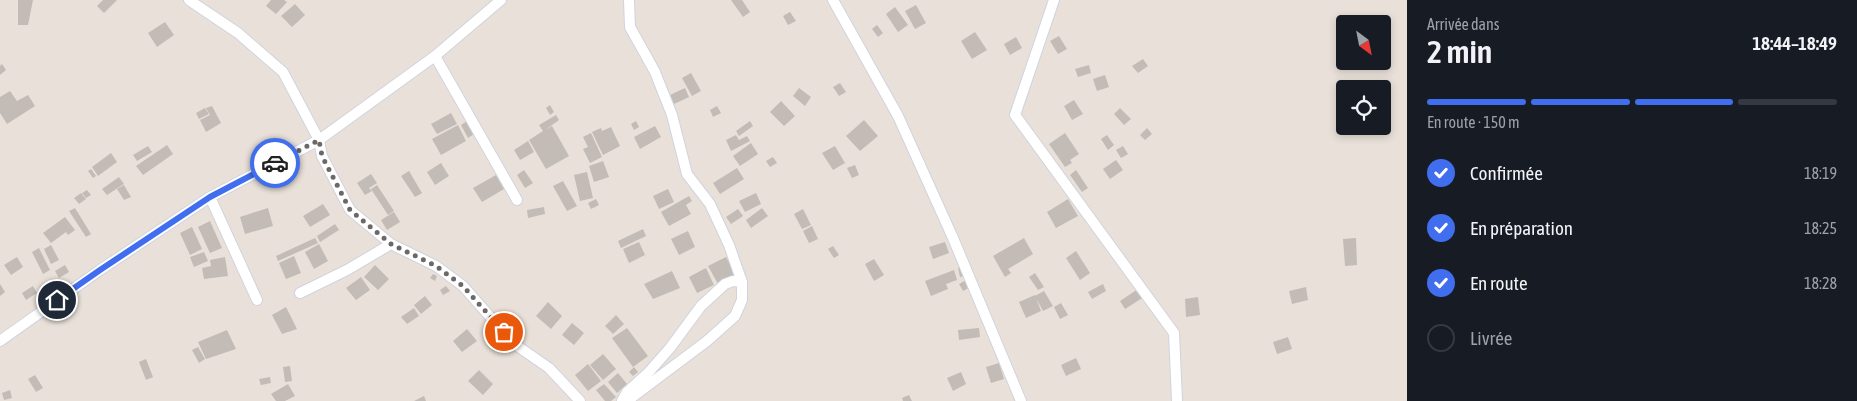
<!DOCTYPE html>
<html lang="fr">
<head>
<meta charset="utf-8">
<style>
	body { margin:0; font-family:"Asap Condensed",sans-serif; background:#242831; color:#f1f3f6; height:100vh; display:flex; flex-direction:column; font-size:19px; white-space:nowrap }
	* { box-sizing:border-box; margin:0 }
	p { font-size:16px; color:#9ea1a6 }
	.icon { flex:none; width:28px; height:28px; fill:none; stroke:currentColor; stroke-width:2; stroke-linecap:round; stroke-linejoin:round }
	.map { position:relative; flex:1; overflow:hidden }
	.details { display:flex; flex-direction:column; background:#171b24; width:450px }
	.details>* { flex:none }
	.needle { width:32px; rotate:148deg }
	.controls { position:absolute; left:1336px; top:15px; display:grid; gap:10px }
	.controls a { display:grid; place-items:center; width:55px; height:55px; border-radius:5px; background:#171b24; box-shadow:0 2px 8px #0003; font-size:25px }
	.pin { position:absolute; display:grid; place-items:center; width:42px; height:42px; color:#fff; margin:-21px; border:2px solid #fff; border-radius:50%; box-shadow:0 1px 5px #0007 }
	.courier { position:absolute; display:grid; place-items:center; width:50px; height:50px; margin:-25px; border:4px solid #416eef; border-radius:50%; background:#fff; color:#222; box-shadow:0 1px 6px #0007 }
	.overview em { font-style:normal; font-weight:600 }
	.overview div { display:flex; flex-direction:column-reverse }
	.overview { display:flex; align-items:center; justify-content:space-between; height:85px; padding:0 20px }
	h1 { font-size:32px; font-weight:600; line-height:38px }
	.bar { display:grid; grid-template-columns:repeat(4,1fr); gap:8px 5px; align-content:center; height:60px; padding:0 20px }
	.bar i { height:6px; border-radius:4px; background:#363941 }
	.bar .active { background:#416eef }
	.bar p { grid-column:span 4 }
	ol { padding:0 20px; list-style:none }
	li { display:flex; align-items:center; gap:15px; height:55px }
	li p { margin-inline-start:auto }
	li .icon { padding:5px; border-radius:50%; background:#416eef; color:#fff; stroke-width:4 }
	li:last-child { color:#9ea1a6 }
	li i { width:28px; height:28px; border:2px solid #363941; border-radius:50% }
	main { display:flex; flex:1; min-height:0 }
	.map>svg:first-child { display:block }
	.building { fill:#c2bbb6 }
	.lines { fill:none; stroke-linecap:round; stroke-linejoin:round }
	.minor-casing { stroke:#cfd3e0; stroke-width:12 }
	.minor { stroke:#fff; stroke-width:10 }
	.done { stroke:#6b6865; stroke-width:5; stroke-dasharray:0 9 }
	.route { stroke:#416eef; stroke-width:6 }
</style>
</head>
<body>
<main>
<div class="map">
<svg width="1407" height="401" viewBox="0 0 1407 401">
	<rect width="100%" height="100%" fill="#e9e1d9"/>
	<path class="building" d="M18 0H33L28 25H18Z
		M103 0H117L104 13 97 6Z
		M271 0H284L287 2 276 14 266 6Z
		M731 0H742L750 12 743 17Z
		M295 4 305 15 292 27 281 16Z
		M916 5 926 23 915 29 905 11Z
		M895 7 908 25 898 32 886 14Z
		M790 12 796 21 788 25 783 16Z
		M165 22 174 35 157 47 148 33Z
		M877 25 883 33 878 37 872 29Z
		M975 32 987 50 972 59 961 41Z
		M1059 36 1067 49 1058 54 1050 41Z
		M1016 37 1022 48 1010 55 1004 44Z
		M1143 59 1148 66 1138 73 1132 66Z
		M2 64 6 70 0 75V66Z
		M1089 65 1091 73 1078 77 1075 69Z
		M691 73 701 91 692 96 682 78Z
		M1105 75 1109 87 1097 91 1093 79Z
		M840 83 846 92 839 96 833 87Z
		M685 88 689 97 674 104 670 95Z
		M799 88 811 97 805 106 793 96Z
		M10 91 17 101 28 95 35 106 7 124 0 113V97Z
		M1074 100 1083 114 1072 120 1064 106Z
		M781 101 795 116 784 126 770 112Z
		M550 105 554 112 550 115 546 108Z
		M212 106 221 123 206 132 200 120 210 115 206 108Z
		M717 106 721 113 713 117 710 110Z
		M205 108 209 114 199 119 196 113Z
		M1120 108 1131 119 1124 125 1114 114Z
		M451 113 457 124 437 134 431 124Z
		M556 115 559 120 545 130 552 126 569 156 546 169 529 140 543 131 539 125Z
		M864 120 878 136 860 151 846 136Z
		M467 121 474 134 468 138 461 125Z
		M636 121 639 127 634 130 631 124Z
		M750 121 753 126 739 136 736 131Z
		M458 125 466 141 441 155 432 139Z
		M655 126 661 137 640 149 634 137Z
		M611 127 620 146 603 155 592 132 601 128 602 131Z
		M1147 128 1152 134 1145 140 1140 135Z
		M591 133 602 157 590 163 583 149 588 147 583 137Z
		M1065 133 1079 154 1070 160 1072 163 1065 167 1049 144Z
		M736 135 739 140 747 136 750 141 731 151 726 140Z
		M1107 135 1114 145 1108 150 1101 139Z
		M528 141 534 152 520 160 514 150Z
		M751 143 758 154 740 166 733 156Z
		M167 145 173 154 143 175 136 166Z
		M148 146 152 152 137 161 133 155Z
		M835 146 845 163 833 170 822 153Z
		M1123 146 1128 154 1121 158 1116 150Z
		M111 153 117 162 98 176 92 167Z
		M773 157 777 163 770 167 766 161Z
		M1116 160 1123 170 1110 179 1103 169Z
		M603 161 609 177 594 182 589 166Z
		M441 163 449 176 435 185 427 172Z
		M855 165 859 175 852 178 847 168Z
		M737 168 744 179 720 194 713 183Z
		M91 169 96 176 93 178 88 171Z
		M524 170 533 183 525 188 517 175Z
		M1076 170 1088 188 1082 192 1070 175Z
		M409 171 422 193 415 197 401 176Z
		M587 172 593 198 580 201 574 175Z
		M371 174 377 183 369 188 372 191 365 195 357 183Z
		M496 175 504 189 482 202 473 188Z
		M119 177 124 184 107 195 102 189Z
		M563 181 577 206 567 211 553 186Z
		M124 185 131 197 124 200 117 189Z
		M377 185 394 211 388 215 371 189Z
		M668 189 674 202 659 209 653 196Z
		M87 190 91 195 86 198 82 193Z
		M81 193 86 199 79 204 74 198Z
		M756 193 761 204 745 212 739 201Z
		M689 196 692 201 686 205 691 214 669 226 661 212Z
		M596 199 599 205 591 209 588 203Z
		M1068 199 1078 216 1056 228 1047 212Z
		M323 204 330 215 310 227 303 216Z
		M544 207 545 214 528 218 527 210Z
		M75 208 91 234 86 237 69 211Z
		M268 208 273 226 245 234 240 217Z
		M762 208 768 216 751 228 746 220Z
		M738 209 743 216 731 224 726 217Z
		M803 209 811 225 802 229 794 214Z
		M394 212 400 222 387 230 381 220Z
		M65 217 75 230 68 235 66 232 51 243 43 233Z
		M210 221 222 248 210 253 198 227Z
		M335 224 339 230 320 242 317 236Z
		M812 226 818 239 809 243 803 231Z
		M192 227 202 249 190 255 180 233Z
		M643 229 646 236 621 248 618 241Z
		M688 231 695 247 679 255 671 239Z
		M315 238 318 243 278 261 276 256Z
		M1024 238 1033 254 1008 269 1011 273 1005 277 993 256Z
		M1356 238 1357 265 1345 266 1343 239Z
		M639 242 645 255 629 263 623 249Z
		M945 242 949 253 933 259 929 247Z
		M319 244 328 261 314 269 305 252Z
		M51 245 59 260 51 264 44 249Z
		M833 246 839 255 834 258 828 249Z
		M39 248 50 270 43 274 32 252Z
		M1076 251 1090 273 1080 280 1066 258Z
		M204 252 208 261 194 267 190 257Z
		M294 256 301 273 286 279 279 263Z
		M17 257 23 267 11 275 4 265Z
		M225 257 228 276 204 279 202 268 211 266 210 260Z
		M726 257 736 275 718 284 708 266Z
		M874 259 884 275 874 281 865 264Z
		M65 265 69 272 59 278 55 271Z
		M375 265 389 279 378 290 364 277Z
		M967 267 969 275 960 277 958 268Z
		M706 268 714 285 697 293 689 277Z
		M954 270 957 280 946 284 948 289 931 296 925 281Z
		M672 271 680 288 653 299 644 284Z
		M1035 273 1044 287 1038 290 1029 277Z
		M433 274 437 276 435 281 430 278Z
		M361 277 370 290 356 300 346 288Z
		M970 278 974 285 963 291 959 284Z
		M0 284 5 292 0 296Z
		M1103 284 1106 291 1092 299 1088 292Z
		M33 286 37 293 26 300 22 293Z
		M446 286 450 291 443 295 440 290Z
		M1141 287 1147 295 1125 309 1120 301Z
		M1306 287 1308 300 1292 304 1289 291Z
		M1044 291 1053 306 1043 311 1035 296Z
		M1035 295 1041 311 1026 318 1019 302Z
		M425 296 432 305 421 314 414 305Z
		M1198 297 1200 315 1186 317 1185 299Z
		M548 302 562 316 551 329 536 316Z
		M1061 303 1068 315 1060 319 1054 307Z
		M286 307 297 329 282 334 272 315Z
		M414 308 419 316 407 324 401 317Z
		M616 315 624 324 613 334 605 326Z
		M572 323 584 333 574 345 562 335Z
		M627 328 648 356 633 367 612 338Z
		M979 328 980 337 959 340 958 330Z
		M467 329 477 341 462 352 453 341Z
		M227 330 236 349 206 359 198 342Z
		M1288 337 1292 349 1277 354 1273 342Z
		M198 347 205 359 199 363 192 350Z
		M603 354 616 369 603 380 590 365Z
		M1076 358 1081 369 1066 376 1061 365Z
		M146 359 153 377 146 380 139 362Z
		M999 363 1004 379 991 383 986 367Z
		M588 364 601 381 588 391 575 375Z
		M290 366 292 381 285 382 283 367Z
		M634 367 638 372 633 376 629 372Z
		M479 370 493 384 483 395 468 381Z
		M961 372 966 384 953 391 947 378Z
		M618 373 627 384 617 393 608 382Z
		M35 375 43 388 36 392 28 379Z
		M270 377 271 383 261 385 259 379Z
		M288 384 295 396 285 401H276L271 394Z
		M604 384 616 397 611 401H605L596 390Z
		M10 390 12 398 4 400 2 393Z
		M909 395 912 401H903L902 398Z
		M424 396 426 401H414Z"/>
	<g class="lines">
		<defs>
			<path id="minor" d="M189 0 238 33 283 72 319 140 322 156 350 210 391 244 436 266 463 286 513 343 549 368 580 401
				M833 0 898 116 953 238 1021 401
				M1054 0 1015 115 1174 333 1177 401
				M435 56 517 200
				M210 197 257 300
				M300 293 347 270 391 244
				M0 341 100 270 210 197 319 140 435 56 501 0
				M622 401 627 392 648 373 670 348 701 306 725 284 733 281 742 282
				M627 401 707 341 735 316 742 300V282L729 245 710 204 687 174 672 115 655 72 630 27 629 0"/>
		</defs>
		<use href="#minor" class="minor-casing"/>
		<use href="#minor" class="minor"/>
	</g>
	<g class="lines">
		<path class="done" d="M275 163 319 140 322 156 350 210 391 244 436 266 463 286 504 332"/>
		<path class="route" d="M57 300 100 270 210 197 275 163"/>
	</g>
</svg>
<div class="controls">
<a><svg class="needle" viewBox="-14 -14 28 28"><path d="M0-13l5 13h-10z" fill="#e53935"/><path d="M0 13l5-13h-10z" fill="#9ea1a6"/></svg></a>
<a><svg class="icon" aria-label="locate" viewBox="0 0 24 24"><circle cx="12" cy="12" r="6"/><path d="M12 2v4M12 18v4M2 12h4M18 12h4"/></svg></a>
</div>
<div class="pin" style="left:504px;top:332px;background:#ea580c"><svg class="icon" aria-label="bag" viewBox="0 0 24 24"><path d="M5 8h14l-1 12H6zM9 8a3 3 0 0 1 6 0"/></svg></div>
<div class="pin" style="left:57px;top:300px;background:#1f2937"><svg class="icon" aria-label="home" viewBox="0 0 24 24"><path d="M3 11l9-7 9 7M6 9v11h12V9"/></svg></div>
<div class="courier" style="left:275px;top:163px"><svg class="icon" aria-label="car" viewBox="0 0 24 24"><path d="M5 17H2v-5l4-1 3-4h7l3 4 3 1v5h-3M9 17h6M6 11h13"/><circle cx="7" cy="17" r="2"/><circle cx="17" cy="17" r="2"/></svg></div>
</div>
<section class="details">
<div class="overview"><div><h1>2 min</h1><p>Arrivée dans</p></div><em>18:44–18:49</em></div>
<div class="bar"><i class="active"></i><i class="active"></i><i class="active"></i><i></i><p>En route · 150 m</p></div>
<ol>
<li><svg class="icon" aria-label="check" viewBox="0 0 24 24"><path d="M5 12l5 5 9-10"/></svg>Confirmée<p>18:19</p></li>
<li><svg class="icon" aria-label="check" viewBox="0 0 24 24"><path d="M5 12l5 5 9-10"/></svg>En préparation<p>18:25</p></li>
<li><svg class="icon" aria-label="check" viewBox="0 0 24 24"><path d="M5 12l5 5 9-10"/></svg>En route<p>18:28</p></li>
<li><i></i>Livrée</li>
</ol>
</section>
</main>
</body>
</html>
